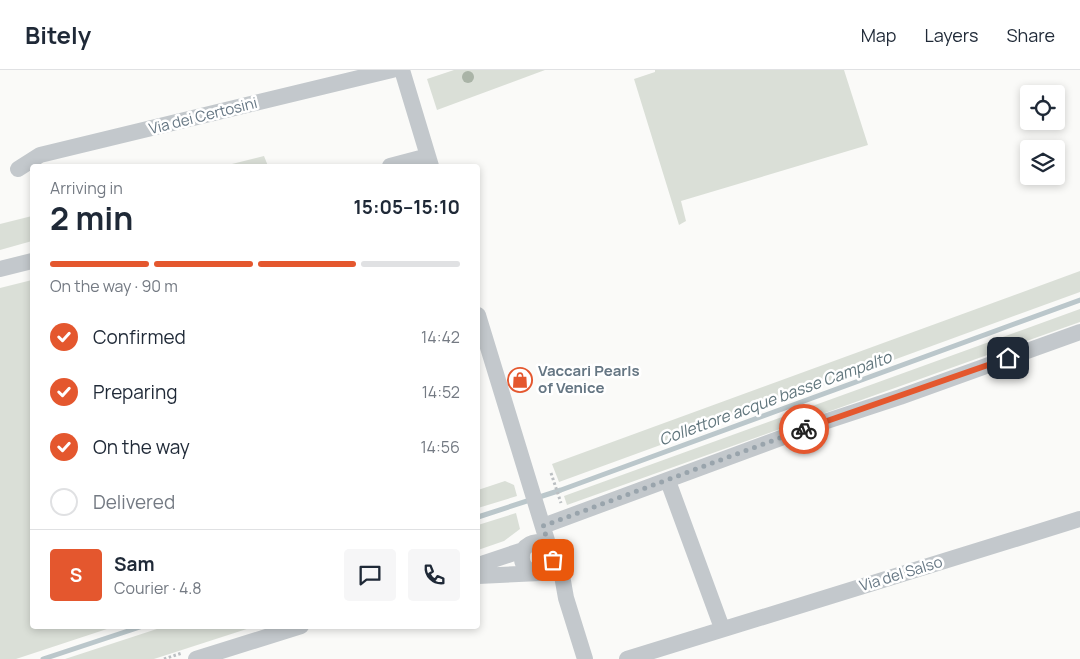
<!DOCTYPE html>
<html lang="en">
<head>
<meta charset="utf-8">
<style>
	body { margin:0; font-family:Manrope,sans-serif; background:#f6f6f7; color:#1f2937; height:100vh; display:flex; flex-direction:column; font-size:19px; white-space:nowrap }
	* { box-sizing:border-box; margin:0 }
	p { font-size:16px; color:#747a83 }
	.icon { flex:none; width:28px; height:28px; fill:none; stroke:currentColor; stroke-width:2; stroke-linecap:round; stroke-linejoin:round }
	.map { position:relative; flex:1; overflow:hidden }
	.details { position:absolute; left:30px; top:94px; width:450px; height:465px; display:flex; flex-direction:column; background:#fff; border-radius:5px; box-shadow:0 2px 8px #0003 }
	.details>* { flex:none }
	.fabs { position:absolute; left:1020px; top:15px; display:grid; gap:10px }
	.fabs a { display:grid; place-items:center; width:45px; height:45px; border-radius:5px; background:#fff; box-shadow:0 2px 8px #0003; font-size:25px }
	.pin { position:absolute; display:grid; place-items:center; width:42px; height:42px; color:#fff; margin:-21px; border-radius:10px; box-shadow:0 2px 8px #0006 }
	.courier { position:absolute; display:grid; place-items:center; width:50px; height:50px; margin:-25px; border:4px solid #e4572e; border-radius:50%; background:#fff; color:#222; box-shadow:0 1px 6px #0007 }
	.head em { font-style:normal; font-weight:700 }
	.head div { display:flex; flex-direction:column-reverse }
	.head { display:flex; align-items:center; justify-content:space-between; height:85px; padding:0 20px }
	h1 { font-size:32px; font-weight:700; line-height:38px }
	.bar { display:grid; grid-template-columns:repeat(4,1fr); gap:8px 5px; align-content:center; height:60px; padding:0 20px }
	.bar i { height:6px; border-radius:4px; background:#e0e1e3 }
	.bar .on { background:#e4572e }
	.bar p { grid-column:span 4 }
	.line { display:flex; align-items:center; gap:12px; padding:0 20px; border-top:1px solid #e0e1e3 }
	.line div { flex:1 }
	.round { display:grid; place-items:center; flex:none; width:52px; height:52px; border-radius:5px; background:#f6f6f7 }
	ol { padding:0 20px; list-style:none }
	li { display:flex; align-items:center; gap:15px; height:55px }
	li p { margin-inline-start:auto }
	li .icon { padding:5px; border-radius:50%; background:#e4572e; color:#fff; stroke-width:4 }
	li:last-child { color:#747a83 }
	li i { width:28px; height:28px; border:2px solid #e0e1e3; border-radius:50% }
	header { display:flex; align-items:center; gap:30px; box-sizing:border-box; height:70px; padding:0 25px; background:#fff; border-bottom:1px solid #e0e1e3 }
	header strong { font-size:24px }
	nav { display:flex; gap:28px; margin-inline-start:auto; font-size:18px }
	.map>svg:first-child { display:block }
	.green { fill:#dadfd7 }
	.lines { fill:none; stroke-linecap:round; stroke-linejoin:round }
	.stream { stroke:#bbc7cb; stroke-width:5 }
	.path { stroke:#bbbfc2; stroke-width:3; stroke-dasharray:2.5 2.5; stroke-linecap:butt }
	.minor { stroke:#c3c8cc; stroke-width:16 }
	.tree { fill:#aab4a7 }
	.done { stroke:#99a4ac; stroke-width:5; stroke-dasharray:0 9 }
	.route { stroke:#e4572e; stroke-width:6 }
	.labels { text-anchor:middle; stroke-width:5; stroke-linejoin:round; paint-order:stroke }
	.street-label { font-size:15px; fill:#657683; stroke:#fff }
	.poi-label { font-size:15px; font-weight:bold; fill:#657683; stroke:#fff; text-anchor:start }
	.water-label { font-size:16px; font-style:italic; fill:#60757c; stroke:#fff }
</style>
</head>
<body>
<header>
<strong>Bitely</strong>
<nav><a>Map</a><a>Layers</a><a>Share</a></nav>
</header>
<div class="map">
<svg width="1080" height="589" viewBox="0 0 1080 589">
	<rect width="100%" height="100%" fill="#fafaf8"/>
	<path class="green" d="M454 0H545L437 40 427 9Z
		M655 0H844L868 75 681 131 686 151 679 155 634 9 655 2Z
		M264 86 268 96H224Z
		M32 146V171L0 180V154Z
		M1080 201V222L559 412 552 394Z
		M32 210V556H116L16 589H0V218Z
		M1080 239V252L567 435 564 426Z
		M505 411 514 415 517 426 478 438V420Z
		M516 443 520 459 504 471 478 480V455Z
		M166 556H256L154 589H65Z"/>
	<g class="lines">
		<path class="stream" d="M478 447 561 420 1080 230
			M43 589 143 556"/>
		<path class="path" d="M551 403 561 433
			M164 589 182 583"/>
		<path class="minor" d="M402 0 431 96
			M390 96 428 86
			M18 99 40 85 392 0
			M0 199 32 191
			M478 245 553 490 551 496 540 503 478 506
			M668 411 722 558
			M543 456 824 352 900 327 1080 262
			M553 490 561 500 566 528 585 589
			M478 495 523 480
			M534 503C523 499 520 491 523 480 531 470 541 470 550 478
			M196 589 301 556
			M627 589 1080 449"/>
	</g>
	<circle class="tree" cx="468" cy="7" r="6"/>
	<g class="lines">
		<path class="done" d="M553 490 543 456 804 359"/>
		<path class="route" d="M804 359 1008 288"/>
	</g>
	<defs>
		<symbol id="shop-ring" viewBox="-11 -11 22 22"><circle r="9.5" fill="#fff" stroke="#e4572e" stroke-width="1.5"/><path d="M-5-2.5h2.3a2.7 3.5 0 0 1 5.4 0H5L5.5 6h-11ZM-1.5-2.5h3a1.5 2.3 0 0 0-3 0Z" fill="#e4572e"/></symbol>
	</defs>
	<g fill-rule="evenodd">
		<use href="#shop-ring" x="506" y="296" width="28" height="28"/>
	</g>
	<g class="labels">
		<g class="street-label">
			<text transform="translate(203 46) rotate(-14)" y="5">Via dei Certosini</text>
			<text transform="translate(901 504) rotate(-17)" y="5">Via del Salso</text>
		</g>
		<g class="poi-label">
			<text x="538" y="306">Vaccari Pearls<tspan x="538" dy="17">of Venice</tspan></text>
		</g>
		<g class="water-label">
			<text transform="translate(775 328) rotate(-20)" y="6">Collettore acque basse Campalto</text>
		</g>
	</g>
</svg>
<div class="fabs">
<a><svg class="icon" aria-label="locate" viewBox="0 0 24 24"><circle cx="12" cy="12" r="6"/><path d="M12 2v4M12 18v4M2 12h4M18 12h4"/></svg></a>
<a><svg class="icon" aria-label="layers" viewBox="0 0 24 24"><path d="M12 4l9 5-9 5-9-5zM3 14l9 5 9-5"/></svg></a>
</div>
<div class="pin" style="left:553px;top:490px;background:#ea580c"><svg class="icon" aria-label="bag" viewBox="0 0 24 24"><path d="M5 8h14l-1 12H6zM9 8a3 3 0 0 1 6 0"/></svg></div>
<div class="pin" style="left:1008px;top:288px;background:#1f2937"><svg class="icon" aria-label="home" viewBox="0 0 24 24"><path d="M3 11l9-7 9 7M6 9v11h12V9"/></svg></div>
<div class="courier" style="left:804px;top:359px"><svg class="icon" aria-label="bike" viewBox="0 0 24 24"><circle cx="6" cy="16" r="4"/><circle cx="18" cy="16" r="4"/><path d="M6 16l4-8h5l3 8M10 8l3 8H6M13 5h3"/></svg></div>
<section class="details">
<div class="head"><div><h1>2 min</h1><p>Arriving in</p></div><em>15:05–15:10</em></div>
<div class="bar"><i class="on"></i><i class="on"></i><i class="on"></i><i></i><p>On the way · 90 m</p></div>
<ol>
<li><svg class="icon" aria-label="check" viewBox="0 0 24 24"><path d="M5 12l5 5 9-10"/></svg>Confirmed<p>14:42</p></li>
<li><svg class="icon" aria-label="check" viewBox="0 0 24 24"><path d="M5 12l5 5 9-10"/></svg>Preparing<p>14:52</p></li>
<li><svg class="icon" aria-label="check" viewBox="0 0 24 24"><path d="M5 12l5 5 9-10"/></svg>On the way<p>14:56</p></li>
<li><i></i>Delivered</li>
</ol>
<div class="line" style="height:90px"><b class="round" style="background:#e4572e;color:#fff">S</b><div><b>Sam</b><p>Courier · 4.8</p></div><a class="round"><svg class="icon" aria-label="chat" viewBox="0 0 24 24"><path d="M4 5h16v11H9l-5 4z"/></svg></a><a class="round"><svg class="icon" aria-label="phone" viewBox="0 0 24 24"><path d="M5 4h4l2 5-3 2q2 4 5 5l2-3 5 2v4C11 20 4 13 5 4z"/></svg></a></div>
</section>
</div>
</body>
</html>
